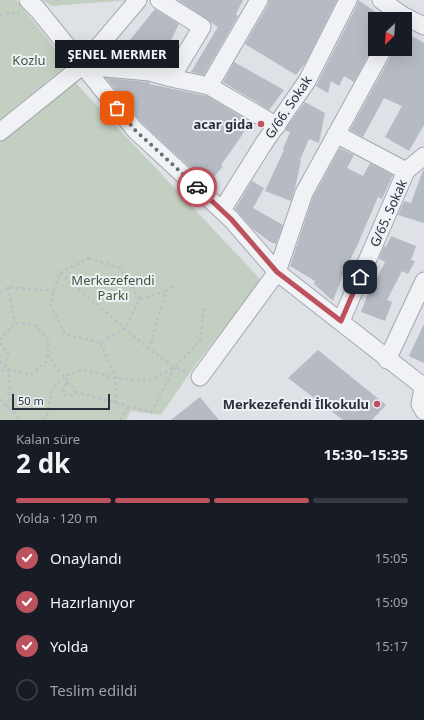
<!DOCTYPE html>
<html lang="tr">
<head>
<meta charset="utf-8">
<style>
	body { margin:0; font-family:"Noto Sans",sans-serif; background:#20242c; color:#f1f3f6; height:100vh; display:flex; flex-direction:column; font-size:15px; white-space:nowrap }
	* { box-sizing:border-box; margin:0 }
	p { font-size:13px; color:#9ea1a6 }
	.icon { flex:none; width:22px; height:22px; fill:none; stroke:currentColor; stroke-width:2; stroke-linecap:round; stroke-linejoin:round }
	.map { position:relative; height:420px; overflow:hidden }
	.side { display:flex; flex-direction:column; background:#171b24; flex:1 }
	.side>* { flex:none }
	.needle { width:26px; rotate:205deg }
	.buttons { position:absolute; left:368px; top:12px; display:grid; gap:8px }
	.buttons a { display:grid; place-items:center; width:44px; height:44px; border-radius:0px; background:#171b24; box-shadow:0 4px 16px #0002; font-size:20px }
	.scale { position:absolute; left:12px; bottom:10px; width:98px; box-sizing:border-box; padding-left:4px; border:2px solid #292f3b; border-top:0; font-size:11px; line-height:14px; white-space:nowrap; color:#292f3b; -webkit-text-stroke:3px #edf0f4; paint-order:stroke }
	.pin { position:absolute; display:grid; place-items:center; width:34px; height:34px; color:#fff; margin:-17px; border-radius:8px; box-shadow:0 2px 6px #0006 }
	.courier { position:absolute; display:grid; place-items:center; width:40px; height:40px; margin:-20px; border:3px solid #bd515e; border-radius:50%; background:#fff; color:#222; box-shadow:0 1px 5px #0007 }
	.bubble { position:absolute; height:28px; border-radius:0px; background:#171b24; box-shadow:0 4px 16px #0002; font-size:13px; font-weight:700; line-height:28px; text-align:center }
	.headline em { font-style:normal; font-weight:700 }
	.headline div { display:flex; flex-direction:column-reverse }
	.headline { display:flex; align-items:center; justify-content:space-between; height:68px; padding:0 16px }
	h1 { font-size:26px; font-weight:700; line-height:30px }
	.bar { display:grid; grid-template-columns:repeat(4,1fr); gap:6px 4px; align-content:center; height:48px; padding:0 16px }
	.bar i { height:5px; border-radius:3px; background:#363941 }
	.bar .current { background:#bd515e }
	.bar p { grid-column:span 4 }
	ol { padding:0 16px; list-style:none }
	li { display:flex; align-items:center; gap:12px; height:44px }
	li p { margin-inline-start:auto }
	li .icon { padding:4px; border-radius:50%; background:#bd515e; color:#fff; stroke-width:4 }
	li:last-child { color:#9ea1a6 }
	li i { width:22px; height:22px; border:2px solid #363941; border-radius:50% }
	.map>svg:first-child { display:block }
	.green { fill:#c3cfc0 }
	.building { fill:#b6bac2 }
	.lines { fill:none; stroke-linecap:round; stroke-linejoin:round }
	.minor-casing { stroke:#a4a8af; stroke-width:19 }
	.path { stroke:#bcbfc5; stroke-width:2.5; stroke-dasharray:3 3; stroke-linecap:butt }
	.minor { stroke:#f0f2f5; stroke-width:17 }
	.done { stroke:#686d77; stroke-width:4; stroke-dasharray:0 7.2 }
	.route { stroke:#bd515e; stroke-width:5 }
	.poi-dot { fill:#bd515e; stroke:#edf0f4; stroke-width:1.5 }
	.labels { text-anchor:middle; stroke-width:4; stroke-linejoin:round; paint-order:stroke }
	.park-label { font-size:13px; fill:#3d5538; stroke:#edf0f4 }
	.street-label { font-size:13px; fill:#292f3b; stroke:#edf0f4 }
	.poi-label { font-size:13px; font-weight:bold; fill:#292f3b; stroke:#edf0f4; text-anchor:end }
</style>
</head>
<body>
<div class="map">
<svg width="424" height="420" viewBox="0 0 424 420">
	<rect width="100%" height="100%" fill="#dee1e6"/>
	<path class="green" d="M0 0H16L68 64 0 120Z
		M42 0H131L52 6Z
		M71 78 262 281 196 364 161 415 131 411 126 420H0V138Z"/>
	<path class="building" d="M178 0H243L236 14 238 16 204 75 191 72 218 27Z
		M269 0H337L306 62 296 75 245 44 268 5Z
		M358 0 386 19H375V43L354 82 344 76 339 86 331 81 328 93 316 86 357 5Z
		M155 9 179 24 159 64 151 62 120 59 121 58 117 56Z
		M405 32 424 43V125L409 151 385 137 402 106 384 98 363 137 350 130 392 54 393 49H405Z
		M234 62 284 90 269 110 223 82Z
		M106 78 148 82H150L149 84 207 96 250 122 238 141 221 165 223 166 208 184 142 123Z
		M305 102 325 113 319 143 309 139 300 160 301 161 295 188 291 201 265 191 284 150 283 149 290 132 286 131V128Z
		M340 148 354 155 347 168 363 176 370 163 393 175 382 199 378 197 357 246 344 272 333 301 314 284 315 281 290 266 313 197Z
		M423 170 424 171V223L398 215 404 201 411 203Z
		M252 181 264 188 253 208 283 225 276 244 270 242 253 229 235 209Z
		M391 236 416 246 411 260 415 261 408 274 402 271 387 300 392 302 385 321 361 312 368 294H369L385 262 379 259 384 246 386 247Z
		M424 324V363L409 356Z
		M318 350 386 405 372 420H343L288 378Z
		M200 397 219 420H171Z"/>
	<g class="lines">
		<defs>
			<path id="minor" d="M28 0 38 10 135 130 231 219 277 272 424 387
				M159 0 202 27 171 78
				M381 0 402 15 424 26
				M82 66 150 72 171 78 209 86 277 126
				M209 86 259 0
				M0 132 82 66 138 0
				M336 134 406 171
				M222 210 264 143 307 81 348 0
				M341 321 406 171 424 156
				M387 360 424 281
				M200 377 277 272 304 193 383 49
				M424 384 420 404 424 411"/>
		</defs>
		<use href="#minor" class="minor-casing"/>
		<path class="path" d="M55 0H61
			M0 15 19 12
			M89 258 120 268 140 299 125 328 101 343 65 334 50 304 60 273Z
			M60 273 149 349 175 367
			M8 287 15 323
			M0 293 8 287 54 291
			M140 299 165 291
			M0 340 15 323 35 325 49 341 46 362 30 375 5 368 0 361
			M0 343 8 353 5 368 0 372
			M101 343 116 378 115 403
			M149 349 166 291 176 285
			M47 355 70 384
			M66 383 70 384 75 388V392L72 395H64L63 389Z
			M75 392 151 412 175 367 187 372
			M0 399 20 420
			M7 407C12 395 10 381 8 369
			M42 420 47 415 52 389 64 376 84 370 116 378 148 381 175 367 200 341 204 306
			M120 420 129 406"/>
		<use href="#minor" class="minor"/>
	</g>
	<g class="lines">
		<path class="done" d="M117 108 135 130 197 187"/>
		<path class="route" d="M197 187 231 219 277 272 341 321 360 277"/>
	</g>
	<g class="poi-dot">
		<circle cx="261" cy="124" r="4"/>
		<circle cx="377" cy="404" r="4"/>
	</g>
	<g class="labels">
		<g class="park-label">
			<text x="29" y="65">Kozlu</text>
			<text x="113" y="285">Merkezefendi<tspan x="113" dy="15">Parkı</tspan></text>
		</g>
		<g class="street-label">
			<text transform="translate(288 107) rotate(-56)" y="5">G/66. Sokak</text>
			<text transform="translate(388 213) rotate(-66)" y="5">G/65. Sokak</text>
		</g>
		<g class="poi-label">
			<text x="253" y="129">acar gida</text>
			<text x="369" y="409">Merkezefendi İlkokulu</text>
		</g>
	</g>
</svg>
<div class="buttons">
<a><svg class="needle" viewBox="-14 -14 28 28"><path d="M0-13l5 13h-10z" fill="#e53935"/><path d="M0 13l5-13h-10z" fill="#9ea1a6"/></svg></a>
</div>
<div class="scale">50 m</div>
<div class="pin" style="left:117px;top:108px;background:#ea580c"><svg class="icon" aria-label="bag" viewBox="0 0 24 24"><path d="M5 8h14l-1 12H6zM9 8a3 3 0 0 1 6 0"/></svg></div>
<div class="pin" style="left:360px;top:277px;background:#1f2937"><svg class="icon" aria-label="home" viewBox="0 0 24 24"><path d="M3 11l9-7 9 7M6 9v11h12V9"/></svg></div>
<div class="courier" style="left:197px;top:187px"><svg class="icon" aria-label="car" viewBox="0 0 24 24"><path d="M5 17H2v-5l4-1 3-4h7l3 4 3 1v5h-3M9 17h6M6 11h13"/><circle cx="7" cy="17" r="2"/><circle cx="17" cy="17" r="2"/></svg></div>
<div class="bubble" style="left:55px;top:40px;width:124px">ŞENEL MERMER</div>
</div>
<section class="side">
<div class="headline"><div><h1>2 dk</h1><p>Kalan süre</p></div><em>15:30–15:35</em></div>
<div class="bar"><i class="current"></i><i class="current"></i><i class="current"></i><i></i><p>Yolda · 120 m</p></div>
<ol>
<li><svg class="icon" aria-label="check" viewBox="0 0 24 24"><path d="M5 12l5 5 9-10"/></svg>Onaylandı<p>15:05</p></li>
<li><svg class="icon" aria-label="check" viewBox="0 0 24 24"><path d="M5 12l5 5 9-10"/></svg>Hazırlanıyor<p>15:09</p></li>
<li><svg class="icon" aria-label="check" viewBox="0 0 24 24"><path d="M5 12l5 5 9-10"/></svg>Yolda<p>15:17</p></li>
<li><i></i>Teslim edildi</li>
</ol>
</section>
</body>
</html>
